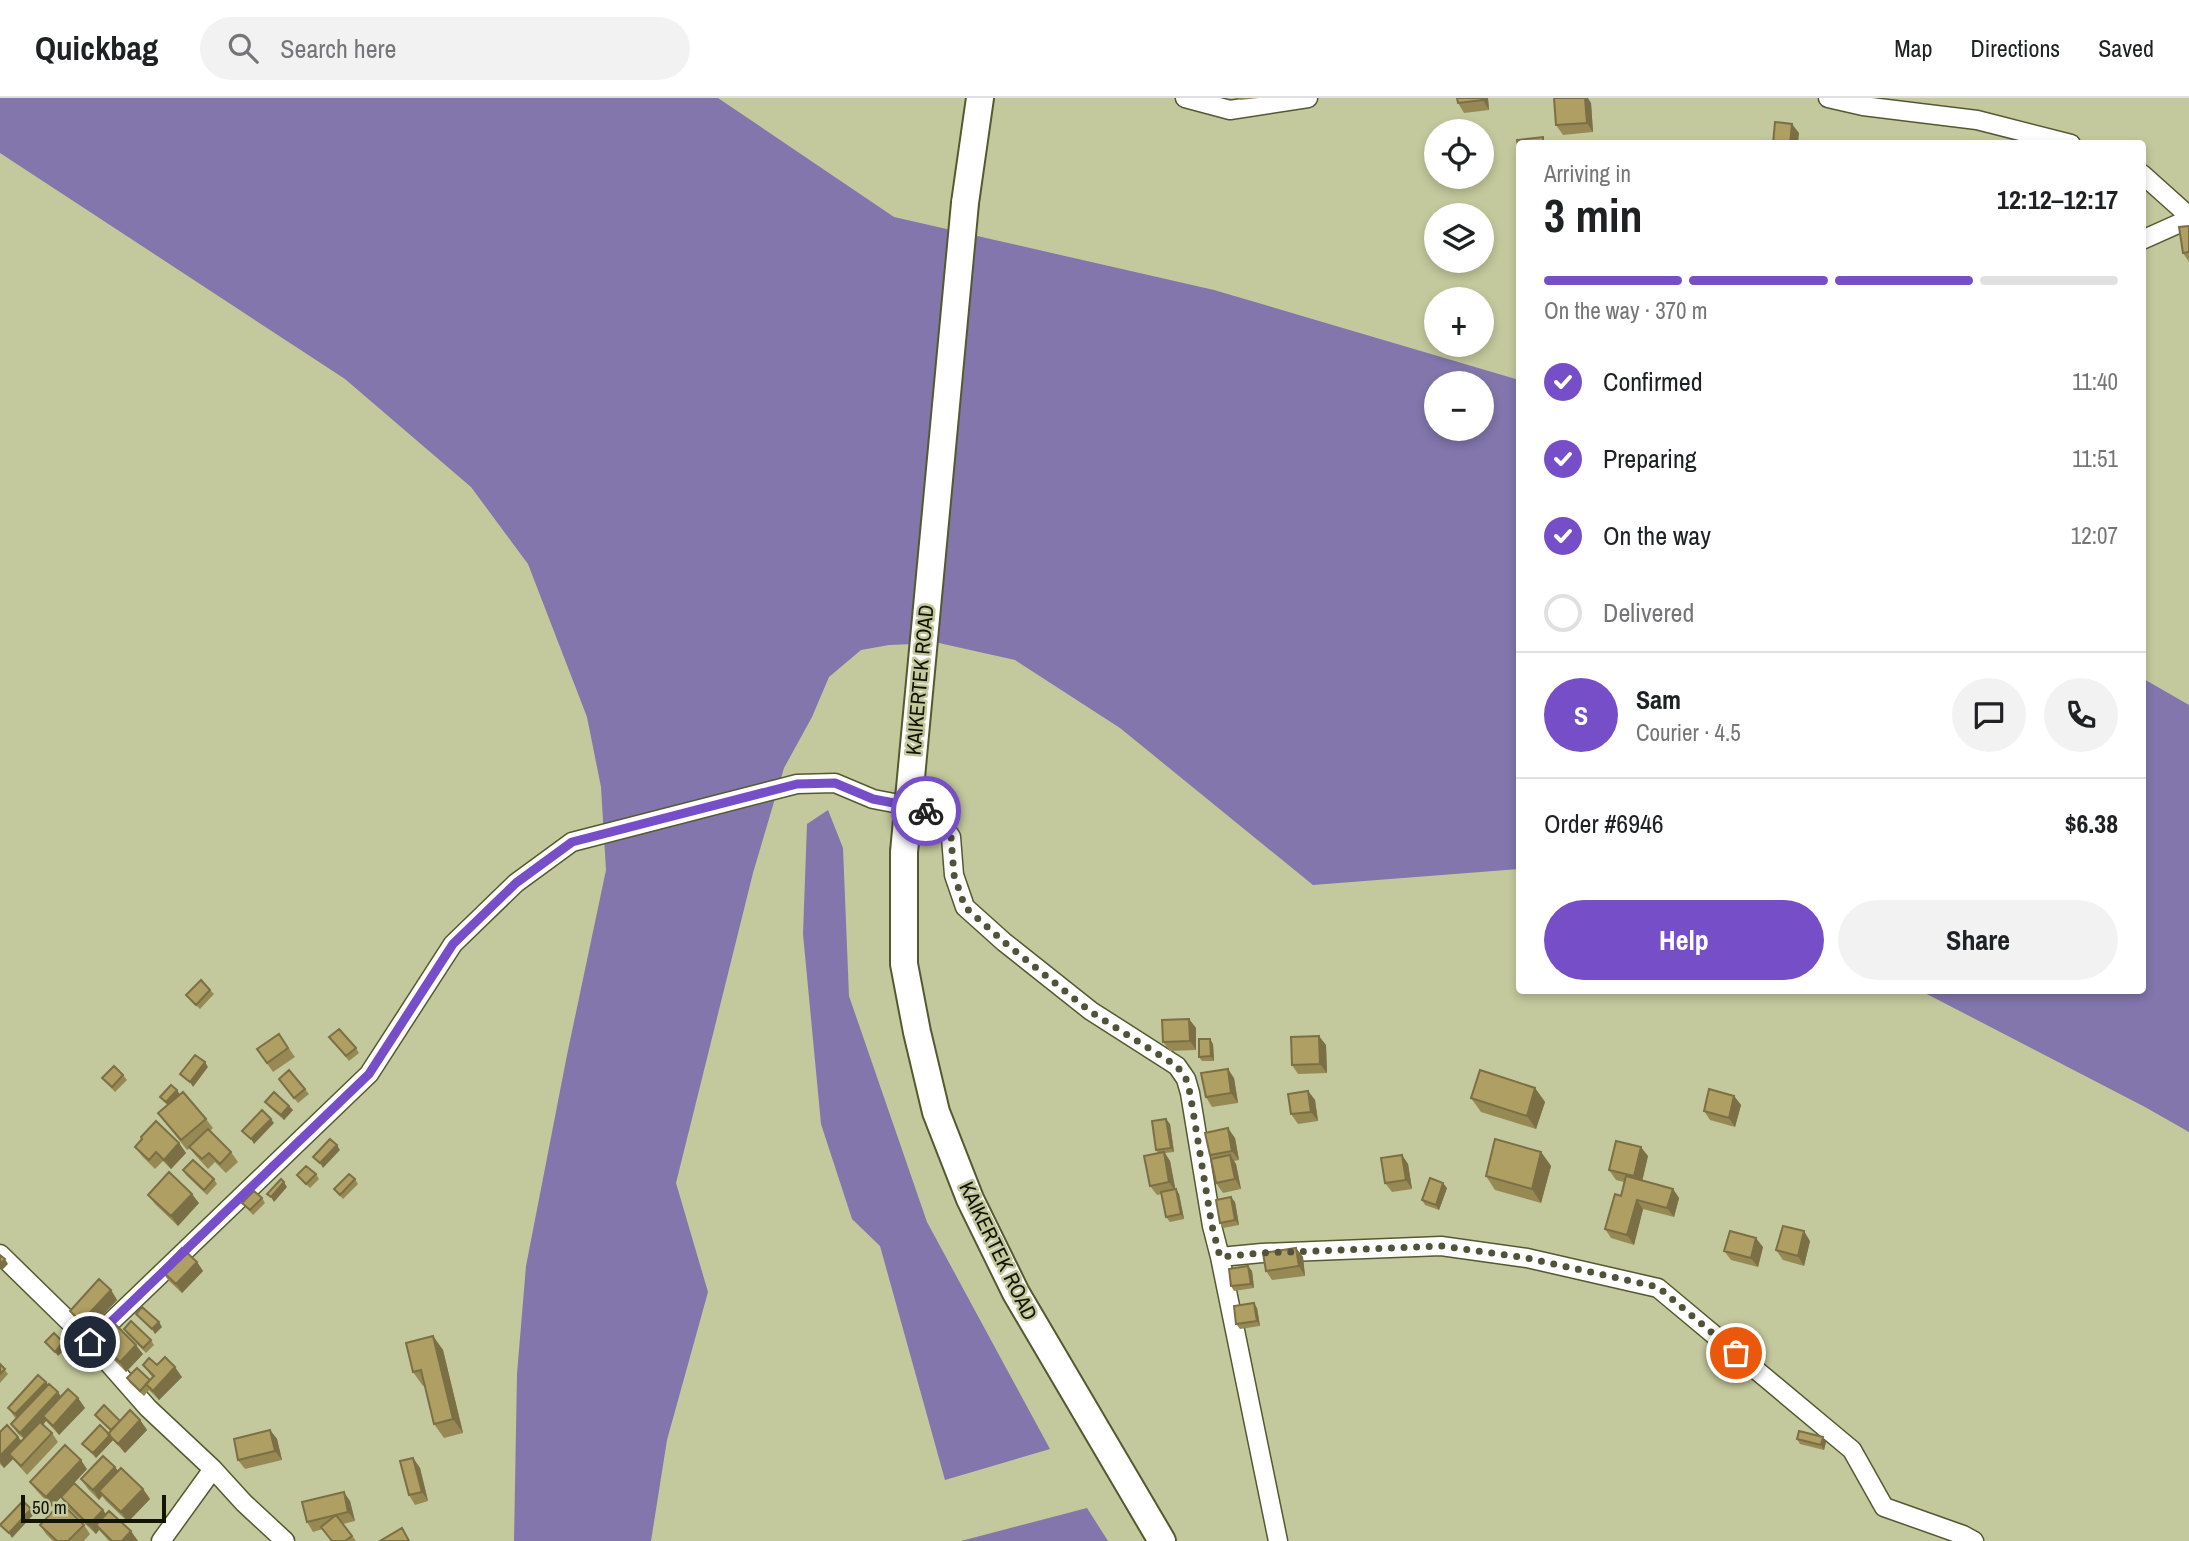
<!DOCTYPE html>
<html lang="en">
<head>
<meta charset="utf-8">
<style>
	body { margin:0; font-family:"Archivo Narrow",sans-serif; background:#f2f2f2; color:#202124; height:100vh; display:flex; flex-direction:column; font-size:26px; white-space:nowrap }
	* { box-sizing:border-box; margin:0 }
	p { font-size:23px; color:#757577 }
	.icon { flex:none; width:38px; height:38px; fill:none; stroke:currentColor; stroke-width:2; stroke-linecap:round; stroke-linejoin:round }
	.map { position:relative; flex:1; overflow:hidden }
	.sheet { position:absolute; left:1516px; top:42px; width:630px; height:854px; display:flex; flex-direction:column; background:#fff; border-radius:7px; box-shadow:0 4px 10px #0003 }
	.sheet>* { flex:none }
	.fabs { position:absolute; left:1424px; top:21px; display:grid; gap:14px }
	.fabs a { display:grid; place-items:center; width:70px; height:70px; border-radius:50%; background:#fff; box-shadow:0 4px 10px #0003; font-size:35px }
	.scale { position:absolute; left:21px; bottom:18px; width:145px; box-sizing:border-box; padding-left:7px; border:4px solid #121404; border-top:0; font-size:19px; line-height:24px; white-space:nowrap; color:#121404; -webkit-text-stroke:5px #c3c99c; paint-order:stroke }
	.pin { position:absolute; display:grid; place-items:center; width:60px; height:60px; color:#fff; margin:-30px; border:4px solid #fff; border-radius:50%; box-shadow:0 2px 7px #0007 }
	.courier { position:absolute; display:grid; place-items:center; width:70px; height:70px; margin:-35px; border:5px solid #764fc8; border-radius:50%; background:#fff; color:#222; box-shadow:0 2px 9px #0007 }
	.overview em { font-style:normal; font-weight:700 }
	.overview div { display:flex; flex-direction:column-reverse }
	.overview { display:flex; align-items:center; justify-content:space-between; height:119px; padding:0 28px }
	h1 { font-size:46px; font-weight:700; line-height:52px }
	.bar { display:grid; grid-template-columns:repeat(4,1fr); gap:10px 7px; align-content:center; height:84px; padding:0 28px }
	.bar i { height:9px; border-radius:5px; background:#e0e0e0 }
	.bar .on { background:#764fc8 }
	.bar p { grid-column:span 4 }
	.line { display:flex; align-items:center; gap:18px; padding:0 28px; border-top:2px solid #e0e0e0 }
	.line div { flex:1 }
	.round { display:grid; place-items:center; flex:none; width:74px; height:74px; border-radius:37px; background:#f2f2f2 }
	ol { padding:0 28px; list-style:none }
	li { display:flex; align-items:center; gap:21px; height:77px }
	li p { margin-inline-start:auto }
	li .icon { padding:7px; border-radius:50%; background:#764fc8; color:#fff; stroke-width:4 }
	li:last-child { color:#757577 }
	li i { width:38px; height:38px; border:4px solid #e0e0e0; border-radius:50% }
	.action { display:flex; gap:14px; margin-top:auto; padding:14px 28px }
	.action a { flex:1; height:80px; border-radius:42px; background:#764fc8; color:#fff; font-size:28px; font-weight:700; line-height:80px; text-align:center }
	.action a+a { background:#f2f2f2; color:#202124 }
	header { display:flex; align-items:center; gap:42px; box-sizing:border-box; height:98px; padding:0 35px; background:#fff; border-bottom:2px solid #e0e0e0 }
	header strong { font-size:33px }
	nav { display:flex; gap:38px; margin-inline-start:auto; font-size:24px }
	.search { width:490px; height:63px; background:#f2f2f2; display:flex; align-items:center; gap:18px; box-sizing:border-box; padding:0 24px; border-radius:38px; color:#757577; font-size:26px }
	.map>svg:first-child { display:block }
	.water { fill:#8276ac; fill-rule:evenodd }
	.lines { fill:none; stroke-linecap:round; stroke-linejoin:round }
	.minor-casing { stroke:#545930; stroke-width:21 }
	.secondary-casing { stroke:#545930; stroke-width:30 }
	.minor { stroke:#fff; stroke-width:18 }
	.secondary { stroke:#fff; stroke-width:26 }
	.secondary-bridge-casing { stroke:#545930; stroke-width:30; stroke-linecap:butt }
	.secondary-bridge { stroke:#fff; stroke-width:26 }
	.wall { fill:#978954 }
	.shaded-wall { fill:#7b6f45 }
	.building { fill:#b09f62; stroke:#7b6f45; stroke-width:2 }
	.done { stroke:#505339; stroke-width:7; stroke-dasharray:0 12.6 }
	.route { stroke:#764fc8; stroke-width:9 }
	.labels { text-anchor:middle; stroke-width:5; stroke-linejoin:round; paint-order:stroke }
	.street-label { font-size:21px; fill:#121404; stroke:#c3c99c }
</style>
</head>
<body>
<header>
<strong>Quickbag</strong>
<div class="search"><svg class="icon" aria-label="search" viewBox="0 0 24 24"><circle cx="10" cy="10" r="6"/><path d="M15 15l6 6"/></svg>Search here</div>
<nav><a>Map</a><a>Directions</a><a>Saved</a></nav>
</header>
<div class="map">
<svg width="2189" height="1443" viewBox="0 0 2189 1443">
	<rect width="100%" height="100%" fill="#c3c99c"/>
	<path class="water" d="M0 0H718L894 119 1214 192 1519 282V771L1313 787 1120 630 1015 562 939 545 889 547 861 552 829 579 812 619 784 670 753 775 676 1085 708 1194 667 1342 651 1443H514L517 1276 526 1168 567 957 606 772 601 689 587 619 528 466 471 389 345 281 0 55ZM1437 285H1482V331H1437Z
		M2142 580 2189 607V1034L2145 1009 1921 893 2142 892Z
		M828 712 843 750 849 898 927 1124 1050 1351 945 1382 880 1148 852 1121 821 1026 803 836 807 726Z
		M1087 1410 1108 1443H961Z"/>
	<g class="lines">
		<defs>
			<path id="minor" d="M1185 0 1230 12 1308 0
				M1828 0 1863 8 1977 22 2071 46
				M2142 76 2189 118
				M2142 142 2189 121
				M0 1156 90 1244 369 976 453 846 516 785 572 744 797 686 835 685 873 701 920 710 939 721 951 739 954 777 965 809 1004 844 1091 913 1177 968 1186 981 1190 995 1212 1128 1220 1159 1278 1443
				M1220 1159 1262 1155 1441 1148 1527 1160 1658 1190 1852 1352 1884 1409 1963 1437 1974 1443
				M90 1244 148 1310 213 1371 244 1405 285 1443
				M161 1443 213 1371"/>
			<path id="secondary" d="M965 105 980 0
				M904 754V866L917 934 936 1014 970 1101 1016 1195 1162 1443"/>
		</defs>
		<use href="#minor" class="minor-casing"/>
		<use href="#secondary" class="secondary-casing"/>
		<use href="#minor" class="minor"/>
		<use href="#secondary" class="secondary"/>
		<defs>
			<path id="secondary-bridge" d="M904 754 965 105"/>
		</defs>
		<use href="#secondary-bridge" class="secondary-bridge-casing"/>
		<use href="#secondary-bridge" class="secondary-bridge"/>
	</g>
	<path class="wall" d="M1238 0H1259L1240 2Z
		M1488 0 1489 12 1464 15 1458 5Z
		M1591 5 1593 34 1563 37 1556 27Z
		M2189 128V164L2183 155Z
		M210 892 214 896 200 911 186 897Z
		M1189 921 1196 930V952L1170 953 1163 944Z
		M279 936 295 959 273 974 257 951Z
		M329 939 356 950 359 955 349 963Z
		M1213 946 1214 963H1202L1199 959Z
		M1326 947 1327 975 1298 976 1292 967Z
		M123 977 127 982 115 994 102 980Z
		M1234 980 1238 1005 1212 1009 1206 999Z
		M279 981 305 991 309 996 298 1005Z
		M1535 990 1545 1004 1536 1031 1481 1014 1471 1000Z
		M177 992 180 997 206 1021 213 1030 210 1033 231 1054 238 1064 226 1075 215 1064 208 1071 196 1058 190 1050 187 1052 158 1015 167 1007 160 999Z
		M1308 993 1315 1002 1318 1023 1298 1026 1291 1016Z
		M1734 998 1741 1007 1735 1029 1710 1022 1704 1013Z
		M265 1004 289 1008 293 1012 284 1022 269 1009Z
		M1170 1026 1174 1054 1165 1055 1170 1063 1175 1091 1179 1096 1184 1121 1170 1124 1166 1119 1162 1096 1157 1097 1150 1088 1158 1055 1156 1052Z
		M1235 1040 1239 1062 1234 1063 1236 1066 1241 1091 1223 1095 1216 1085 1212 1061 1210 1057Z
		M179 1045 186 1055 171 1071 163 1063 155 1071 142 1058 135 1049Z
		M1541 1054 1551 1068 1541 1105 1495 1092 1486 1078Z
		M1402 1057 1408 1066 1412 1091 1392 1094 1385 1085Z
		M1648 1058 1642 1083 1673 1091 1679 1100 1674 1119 1643 1111 1634 1147 1611 1140 1605 1131 1621 1098 1624 1084 1616 1082 1609 1072Z
		M183 1072 214 1081 217 1086 207 1097 186 1077Z
		M316 1076 319 1081 310 1090 297 1077Z
		M355 1081 358 1086 343 1101 334 1091Z
		M1447 1090 1439 1112 1425 1107 1422 1102Z
		M148 1097 199 1105 178 1128 155 1106Z
		M262 1100 265 1105 253 1117 242 1105Z
		M1235 1104 1239 1127 1223 1130 1220 1125Z
		M1810 1143 1804 1168 1783 1162 1776 1152Z
		M1763 1149 1758 1169 1731 1162 1724 1153Z
		M1296 1150 1303 1159 1305 1178 1272 1182 1266 1173Z
		M197 1164 203 1173 182 1195 168 1182 161 1172Z
		M1252 1173 1254 1190 1234 1193 1231 1188Z
		M111 1192 117 1202 88 1233 76 1222 70 1213Z
		M1257 1210 1260 1228 1240 1231 1236 1226Z
		M124 1231 151 1242 154 1247 146 1255 127 1236Z
		M433 1238 443 1252 463 1335 444 1340 434 1326 425 1287 423 1288 413 1274Z
		M93 1239 143 1256 126 1274 100 1248Z
		M0 1266 8 1276 0 1285Z
		M143 1267H157L182 1279 159 1302 149 1292 144 1298 130 1285 127 1280 150 1282 152 1279Z
		M46 1284 61 1299 78 1300 85 1310 59 1337 46 1323 43 1327 52 1335 58 1344 27 1377 13 1361 4 1370 0 1366V1334L18 1339 22 1343 24 1341 18 1336 11 1326 16 1321 8 1310Z
		M95 1317 120 1323 140 1322 147 1332 125 1355 113 1342 96 1360 82 1346 108 1336 111 1333 98 1321Z
		M270 1332 277 1341 282 1362 245 1371 238 1362Z
		M1797 1341 1826 1344 1824 1352 1800 1346Z
		M413 1360 420 1370 428 1403 415 1407 409 1397Z
		M115 1369 118 1373 143 1391 150 1401 128 1424 106 1403 102 1398 99 1402 88 1391 81 1381Z
		M87 1371 74 1385 103 1412 106 1416 138 1443H109L99 1432 96 1436 67 1409 61 1399 52 1409 37 1393 30 1384Z
		M350 1403 355 1423 343 1426 356 1443H331L323 1431 313 1434 307 1424Z
		M40 1427H84L90 1436 84 1443H53L46 1436Z"/>
	<path class="shaded-wall" d="M1483 0H1488L1489 12 1483 2Z
		M1585 0H1588L1591 5 1593 34 1587 25Z
		M1792 26 1799 35 1798 46H1790Z
		M1189 921 1196 930V952L1190 943Z
		M1319 938 1326 947 1327 975 1320 966Z
		M1210 941 1213 946 1214 963 1211 958Z
		M205 964 208 969 193 989 190 984Z
		M1228 971 1234 980 1238 1005 1231 995Z
		M1535 990 1545 1004 1536 1031 1527 1018Z
		M177 992 180 997 169 1009 166 1004Z
		M1308 993 1315 1002 1318 1023 1311 1014Z
		M1734 998 1741 1007 1735 1029 1729 1020Z
		M289 1008 293 1012 284 1022 281 1017Z
		M271 1021 274 1025 254 1046 251 1041Z
		M1166 1021 1170 1026 1174 1054 1171 1050Z
		M1228 1030 1235 1040 1239 1062 1232 1053Z
		M179 1045 186 1055 171 1071 164 1062Z
		M337 1047 340 1052 323 1070 320 1065Z
		M1641 1049 1648 1058 1641 1088 1634 1078Z
		M1164 1054 1170 1063 1176 1094 1169 1084Z
		M1541 1054 1551 1068 1541 1105 1532 1091Z
		M1230 1057 1236 1066 1241 1091 1235 1081Z
		M1402 1057 1408 1066 1412 1091 1406 1082Z
		M284 1084 287 1089 274 1104 271 1099Z
		M1443 1085 1447 1090 1439 1112 1436 1107Z
		M1176 1091 1179 1096 1184 1121 1181 1116Z
		M1673 1091 1679 1100 1674 1119 1667 1110Z
		M192 1096 199 1105 178 1128 171 1118Z
		M1231 1099 1235 1104 1239 1127 1235 1122Z
		M1637 1102 1643 1111 1634 1147 1627 1137Z
		M1804 1133 1810 1143 1804 1168 1798 1158Z
		M1756 1140 1763 1149 1758 1169 1751 1160Z
		M1296 1150 1303 1159 1305 1178 1299 1168Z
		M5 1161 8 1166 2 1172 0 1170V1166Z
		M197 1164 203 1173 182 1195 176 1186Z
		M1248 1168 1252 1173 1254 1190 1251 1186Z
		M111 1192 117 1202 88 1233 81 1224Z
		M1254 1205 1257 1210 1260 1228 1257 1223Z
		M159 1224 162 1229 155 1236 152 1231Z
		M433 1238 443 1252 463 1335 453 1321Z
		M63 1244 67 1249 58 1258 55 1254Z
		M136 1247 143 1256 126 1274 120 1264Z
		M175 1269 182 1279 159 1302 153 1293Z
		M46 1284 52 1293 21 1326 15 1316Z
		M58 1294 65 1304 43 1318 46 1323 27 1344 20 1335Z
		M78 1300 85 1310 59 1337 53 1328Z
		M140 1322 147 1332 125 1355 118 1346Z
		M270 1332 277 1341 282 1362 275 1353Z
		M109 1338 113 1342 96 1360 93 1355Z
		M18 1339 25 1348 9 1356 13 1361 4 1370 0 1364V1358Z
		M1823 1339 1826 1344 1824 1352 1821 1347Z
		M413 1360 420 1370 428 1403 422 1394Z
		M81 1362 87 1371 52 1409 46 1399Z
		M115 1369 122 1378 99 1393 102 1398 99 1402 93 1392Z
		M143 1391 150 1401 128 1424 121 1414Z
		M344 1394 350 1403 355 1423 348 1414Z
		M31 1411 34 1416 12 1440 9 1435Z
		M103 1412 110 1422 96 1427 99 1432 96 1436 89 1427Z
		M131 1433 138 1443H122Z"/>
	<path class="building" d="M1457 0H1483V2L1458 5Z
		M1554 0H1585L1587 25 1556 27Z
		M1775 24 1792 26 1790 46H1773Z
		M1543 39V46H1519V53L1517 42Z
		M2189 128V154L2183 155 2179 129Z
		M201 882 210 892 196 907 186 897Z
		M1189 921 1190 943 1163 944 1162 922Z
		M339 931 356 950 346 958 329 939Z
		M279 936 288 950 267 965 257 951Z
		M1319 938 1320 966 1292 967 1291 939Z
		M1199 941H1210L1211 958 1199 959Z
		M195 957 205 964 190 984 180 976Z
		M114 968 123 977 112 989 102 980Z
		M1228 971 1231 995 1206 999 1201 975Z
		M289 972 305 991 294 1000 279 981Z
		M1480 972 1535 990 1527 1018 1471 1000Z
		M171 987 177 992 166 1004 160 999Z
		M1709 991 1734 998 1729 1020 1704 1013Z
		M1308 993 1311 1014 1291 1016 1288 996Z
		M183 994 206 1021 181 1042 158 1015Z
		M274 994 289 1008 281 1017 265 1004Z
		M262 1012 271 1021 251 1041 242 1033Z
		M1166 1021 1171 1050 1156 1052 1152 1023Z
		M156 1023 179 1045 164 1062 156 1054 149 1062 135 1049 142 1041 141 1039Z
		M1228 1030 1232 1053 1210 1057 1205 1035Z
		M208 1031 231 1054 220 1066 209 1055 202 1061 189 1049Z
		M330 1041 337 1047 320 1065 313 1059Z
		M1495 1041 1541 1054 1532 1091 1486 1078Z
		M1616 1043 1641 1049 1634 1078 1609 1072Z
		M1164 1054 1169 1084 1150 1088 1144 1058Z
		M1230 1057 1235 1081 1216 1085 1211 1061Z
		M1402 1057 1406 1082 1385 1085 1381 1060Z
		M193 1062 214 1081 204 1092 183 1072Z
		M306 1068 316 1076 306 1086 297 1077Z
		M169 1074 192 1096 171 1118 148 1097Z
		M349 1076 355 1081 340 1097 334 1091Z
		M1626 1078 1673 1091 1667 1110 1637 1102 1627 1137 1605 1131 1615 1096 1621 1098Z
		M1430 1080 1443 1085 1436 1107 1422 1102Z
		M281 1081 284 1084 271 1099 267 1096Z
		M1176 1091 1181 1116 1166 1119 1161 1094Z
		M254 1093 262 1100 250 1112 242 1105Z
		M1231 1099 1235 1122 1220 1125 1216 1102Z
		M1783 1128 1804 1133 1798 1158 1776 1152Z
		M1730 1133 1756 1140 1751 1160 1724 1153Z
		M182 1150 197 1164 176 1186 161 1172Z
		M1296 1150 1299 1168 1266 1173 1263 1155Z
		M0 1157 5 1161 0 1166Z
		M1248 1168 1251 1186 1231 1188 1229 1171Z
		M99 1181 111 1192 81 1224 70 1213Z
		M1254 1205 1257 1223 1236 1226 1234 1208Z
		M142 1209 159 1224 152 1231 136 1216Z
		M110 1221 136 1247 120 1264 93 1239Z
		M131 1223 151 1242 143 1250 124 1231Z
		M54 1235 63 1244 55 1254 45 1244Z
		M433 1238 453 1321 434 1326 421 1272 413 1274 406 1245Z
		M165 1259 175 1269 153 1293 146 1286 154 1278 143 1267 149 1260 157 1267Z
		M0 1266 5 1271 0 1276Z
		M137 1270 150 1282 140 1293 127 1280Z
		M38 1277 46 1284 15 1316 8 1310Z
		M49 1286 58 1294 20 1335 11 1326Z
		M68 1291 78 1300 53 1328 43 1318Z
		M104 1307 120 1323 111 1332 95 1317Z
		M130 1312 140 1322 118 1346 108 1336Z
		M40 1324 52 1335 21 1368 9 1356Z
		M7 1327 18 1339 0 1358V1334Z
		M100 1327 110 1337 93 1355 82 1346Z
		M270 1332 275 1353 238 1362 234 1341Z
		M1799 1333 1823 1339 1821 1347 1797 1341Z
		M65 1347 81 1362 46 1399 30 1384Z
		M103 1358 115 1369 93 1392 81 1381Z
		M413 1360 422 1394 409 1397 400 1363Z
		M121 1370 143 1391 121 1414 99 1393Z
		M74 1385 103 1412 89 1427 61 1399Z
		M344 1394 348 1414 307 1424 302 1404Z
		M23 1403 31 1411 9 1435 0 1427Z
		M61 1405 84 1427 68 1443H57L40 1427Z
		M109 1413 131 1433 122 1443H112L96 1427Z
		M336 1417 352 1438 345 1443H332L321 1429Z
		M402 1430 409 1443H380Z"/>
	<g class="lines">
		<path class="done" d="M926 713 939 721 951 739 954 777 965 809 1004 844 1091 914 1177 968 1186 981 1190 995 1212 1128 1220 1159 1262 1155 1441 1148 1527 1160 1658 1189 1736 1255"/>
		<path class="route" d="M90 1244 369 976 453 846 516 785 572 744 797 686 835 685 873 701 920 710 926 713"/>
	</g>
	<g class="labels">
		<g class="street-label">
			<text transform="translate(920 582) rotate(-85)" y="7">KAIKERTEK ROAD</text>
			<text transform="translate(998 1153) rotate(64)" y="7">KAIKERTEK ROAD</text>
		</g>
	</g>
</svg>
<div class="fabs">
<a><svg class="icon" aria-label="locate" viewBox="0 0 24 24"><circle cx="12" cy="12" r="6"/><path d="M12 2v4M12 18v4M2 12h4M18 12h4"/></svg></a>
<a><svg class="icon" aria-label="layers" viewBox="0 0 24 24"><path d="M12 4l9 5-9 5-9-5zM3 14l9 5 9-5"/></svg></a>
<a>+</a>
<a>−</a>
</div>
<div class="scale">50 m</div>
<div class="pin" style="left:1736px;top:1255px;background:#ea580c"><svg class="icon" aria-label="bag" viewBox="0 0 24 24"><path d="M5 8h14l-1 12H6zM9 8a3 3 0 0 1 6 0"/></svg></div>
<div class="pin" style="left:90px;top:1244px;background:#1f2937"><svg class="icon" aria-label="home" viewBox="0 0 24 24"><path d="M3 11l9-7 9 7M6 9v11h12V9"/></svg></div>
<div class="courier" style="left:926px;top:713px"><svg class="icon" aria-label="bike" viewBox="0 0 24 24"><circle cx="6" cy="16" r="4"/><circle cx="18" cy="16" r="4"/><path d="M6 16l4-8h5l3 8M10 8l3 8H6M13 5h3"/></svg></div>
<section class="sheet">
<div class="overview"><div><h1>3 min</h1><p>Arriving in</p></div><em>12:12–12:17</em></div>
<div class="bar"><i class="on"></i><i class="on"></i><i class="on"></i><i></i><p>On the way · 370 m</p></div>
<ol>
<li><svg class="icon" aria-label="check" viewBox="0 0 24 24"><path d="M5 12l5 5 9-10"/></svg>Confirmed<p>11:40</p></li>
<li><svg class="icon" aria-label="check" viewBox="0 0 24 24"><path d="M5 12l5 5 9-10"/></svg>Preparing<p>11:51</p></li>
<li><svg class="icon" aria-label="check" viewBox="0 0 24 24"><path d="M5 12l5 5 9-10"/></svg>On the way<p>12:07</p></li>
<li><i></i>Delivered</li>
</ol>
<div class="line" style="height:126px"><b class="round" style="background:#764fc8;color:#fff">S</b><div><b>Sam</b><p>Courier · 4.5</p></div><a class="round"><svg class="icon" aria-label="chat" viewBox="0 0 24 24"><path d="M4 5h16v11H9l-5 4z"/></svg></a><a class="round"><svg class="icon" aria-label="phone" viewBox="0 0 24 24"><path d="M5 4h4l2 5-3 2q2 4 5 5l2-3 5 2v4C11 20 4 13 5 4z"/></svg></a></div>
<div class="line" style="height:91px"><div>Order #6946</div><b>$6.38</b></div>
<div class="action"><a>Help</a><a>Share</a></div>
</section>
</div>
</body>
</html>
